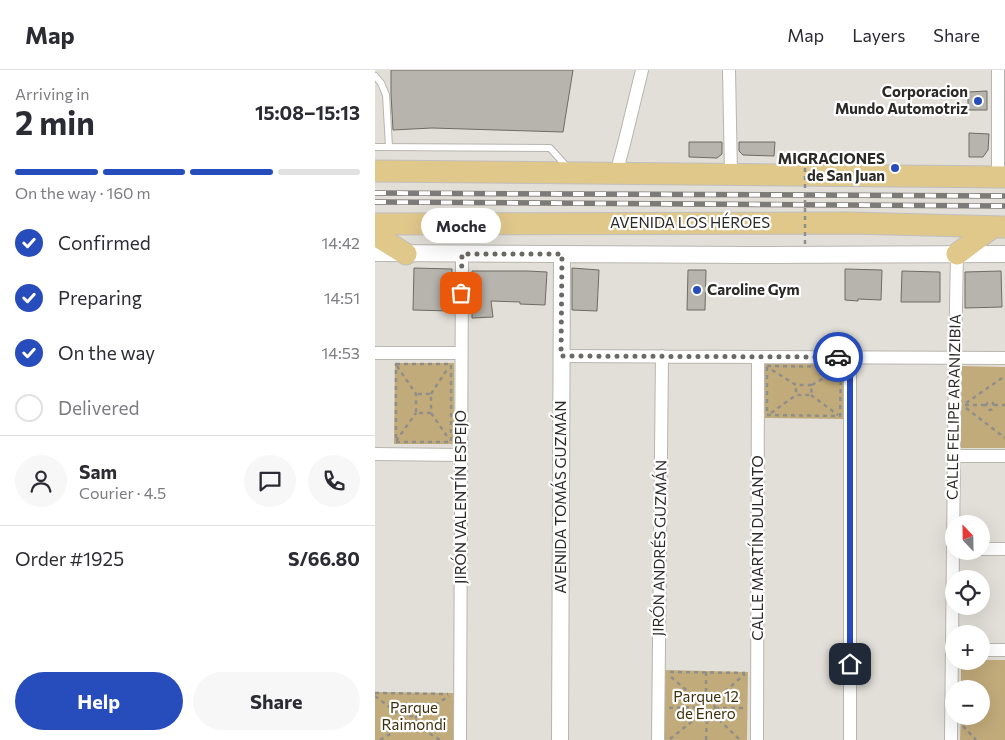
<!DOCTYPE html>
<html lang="en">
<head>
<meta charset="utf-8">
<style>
	body { margin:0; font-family:Commissioner,sans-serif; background:#f7f7f7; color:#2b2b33; height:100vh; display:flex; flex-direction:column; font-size:19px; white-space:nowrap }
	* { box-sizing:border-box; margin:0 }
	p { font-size:16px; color:#7c7c81 }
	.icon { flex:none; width:28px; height:28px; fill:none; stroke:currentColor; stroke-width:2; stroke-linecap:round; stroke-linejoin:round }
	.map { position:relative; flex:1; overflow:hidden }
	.side { display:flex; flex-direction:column; background:#fff; width:375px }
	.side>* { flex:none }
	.needle { width:32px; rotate:338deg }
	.controls { position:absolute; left:570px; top:445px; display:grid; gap:10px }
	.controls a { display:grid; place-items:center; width:45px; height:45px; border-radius:50%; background:#fff; box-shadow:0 5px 20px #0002; font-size:25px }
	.pin { position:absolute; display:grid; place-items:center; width:42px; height:42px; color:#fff; margin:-21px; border-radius:10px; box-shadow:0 2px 8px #0006 }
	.courier { position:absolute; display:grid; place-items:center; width:50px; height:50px; margin:-25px; border:4px solid #274cbb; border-radius:50%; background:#fff; color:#222; box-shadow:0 1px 6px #0007 }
	.bubble { position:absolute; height:35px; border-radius:18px; background:#fff; box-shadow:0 5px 20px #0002; font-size:16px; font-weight:700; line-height:35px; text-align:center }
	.overview em { font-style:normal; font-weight:700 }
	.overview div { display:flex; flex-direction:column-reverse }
	.overview { display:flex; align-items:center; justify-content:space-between; height:85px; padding:0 15px }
	h1 { font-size:32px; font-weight:700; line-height:38px }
	.bar { display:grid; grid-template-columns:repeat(4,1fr); gap:8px 5px; align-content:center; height:60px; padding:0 15px }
	.bar i { height:6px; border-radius:4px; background:#e1e1e2 }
	.bar .active { background:#274cbb }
	.bar p { grid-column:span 4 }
	.line { display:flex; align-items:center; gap:12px; padding:0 15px; border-top:1px solid #e1e1e2 }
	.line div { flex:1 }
	.round { display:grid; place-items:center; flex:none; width:52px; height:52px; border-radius:26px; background:#f7f7f7 }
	ol { padding:0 15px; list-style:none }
	li { display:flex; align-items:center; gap:15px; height:55px }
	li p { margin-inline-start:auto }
	li .icon { padding:5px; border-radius:50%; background:#274cbb; color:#fff; stroke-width:4 }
	li:last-child { color:#7c7c81 }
	li i { width:28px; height:28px; border:2px solid #e1e1e2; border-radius:50% }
	.button { display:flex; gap:10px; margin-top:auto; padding:10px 15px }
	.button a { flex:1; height:58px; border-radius:30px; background:#274cbb; color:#fff; font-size:20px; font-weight:700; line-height:58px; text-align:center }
	.button a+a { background:#f7f7f7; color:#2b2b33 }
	header { display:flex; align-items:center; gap:30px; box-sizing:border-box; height:70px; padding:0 25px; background:#fff; border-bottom:1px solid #e1e1e2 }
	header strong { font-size:24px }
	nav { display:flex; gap:28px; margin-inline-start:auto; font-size:18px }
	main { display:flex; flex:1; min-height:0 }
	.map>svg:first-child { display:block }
	.green { fill:#c2ab7b }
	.building { fill:#b7b4ae; stroke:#6e6b65 }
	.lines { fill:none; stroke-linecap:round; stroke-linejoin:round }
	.service-casing { stroke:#b8b5af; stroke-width:8 }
	.minor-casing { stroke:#b8b5af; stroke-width:14 }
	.tertiary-casing { stroke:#b8b5af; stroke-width:18 }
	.primary-casing { stroke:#bfbfbe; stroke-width:23 }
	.path { stroke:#908e88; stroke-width:2.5; stroke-dasharray:4 4; stroke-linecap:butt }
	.service { stroke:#fff; stroke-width:6 }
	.minor { stroke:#fff; stroke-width:12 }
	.tertiary { stroke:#fff; stroke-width:16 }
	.primary { stroke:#e0c78a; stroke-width:21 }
	.rail-casing { stroke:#7d7b77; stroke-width:5.5 }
	.rail { stroke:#fff; stroke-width:4; stroke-dasharray:11; stroke-linecap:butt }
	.path-bridge { stroke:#908e88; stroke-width:2.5; stroke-dasharray:4 4; stroke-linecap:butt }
	.done { stroke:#6b6965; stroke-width:5; stroke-dasharray:0 9 }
	.route { stroke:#274cbb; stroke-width:6 }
	.poi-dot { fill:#274cbb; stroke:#fff; stroke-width:2 }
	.labels { text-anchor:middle; stroke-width:4.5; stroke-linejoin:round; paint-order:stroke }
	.poi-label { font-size:15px; font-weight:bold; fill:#2b2a27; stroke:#fff; text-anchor:end }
	.street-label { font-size:15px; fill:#2b2a27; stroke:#fff }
	.park-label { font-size:15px; fill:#3e2f0a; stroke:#fff }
</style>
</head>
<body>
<header>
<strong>Map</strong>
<nav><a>Map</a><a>Layers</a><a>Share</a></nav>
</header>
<main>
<section class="side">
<div class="overview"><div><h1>2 min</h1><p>Arriving in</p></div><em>15:08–15:13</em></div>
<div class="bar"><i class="active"></i><i class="active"></i><i class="active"></i><i></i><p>On the way · 160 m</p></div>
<ol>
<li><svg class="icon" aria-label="check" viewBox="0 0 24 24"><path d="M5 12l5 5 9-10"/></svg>Confirmed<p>14:42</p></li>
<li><svg class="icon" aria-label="check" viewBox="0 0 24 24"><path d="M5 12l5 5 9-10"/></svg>Preparing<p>14:51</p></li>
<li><svg class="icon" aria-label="check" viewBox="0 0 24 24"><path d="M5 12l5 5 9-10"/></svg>On the way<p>14:53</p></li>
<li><i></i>Delivered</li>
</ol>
<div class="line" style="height:90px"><a class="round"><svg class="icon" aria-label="person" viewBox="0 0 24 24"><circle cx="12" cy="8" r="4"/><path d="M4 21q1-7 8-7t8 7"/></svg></a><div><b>Sam</b><p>Courier · 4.5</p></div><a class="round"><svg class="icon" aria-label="chat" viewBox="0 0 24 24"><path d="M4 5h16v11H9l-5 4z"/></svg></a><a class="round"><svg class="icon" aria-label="phone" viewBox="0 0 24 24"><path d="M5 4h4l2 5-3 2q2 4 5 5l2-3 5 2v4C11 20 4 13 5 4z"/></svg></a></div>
<div class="line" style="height:65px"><div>Order #1925</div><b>S/66.80</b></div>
<div class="button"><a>Help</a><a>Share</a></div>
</section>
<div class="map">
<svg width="630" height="670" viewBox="0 0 630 670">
	<rect width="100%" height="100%" fill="#e2dfd8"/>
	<path class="green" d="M20 293H79V374H19Z
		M390 294H469V349L390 348Z
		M587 296 630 297V378H585Z
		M606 590H630V670H585L586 646H606V619H586V591H606Z
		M289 600 373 602 372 670H288Z
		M0 622 79 623 78 670H0Z"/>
	<path class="building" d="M16 0H198L188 62 57 58 18 60 16 24Z
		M612 21V40H593V22Z
		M594 63 614 64 613 80 608 87H594Z
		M314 72H347V84L342 88 314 87Z
		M364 72H400L399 86 368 85 364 81Z
		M39 198 77 199 76 241 38 240Z
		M197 198 224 200 222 241 197 240Z
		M470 199 507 200 506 230 483 229V231L470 230Z
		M313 200H331L330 240H312Z
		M97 201H152L172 202 170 235 145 234V232L116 231 118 247 97 248Z
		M527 201 565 202V232H526Z
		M626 201 627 237 590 238V202Z"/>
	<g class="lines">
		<defs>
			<path id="service" d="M0 6 6 13 11 25 14 77
				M0 77 175 78 193 98"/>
			<path id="minor" d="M354 0 356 105
				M623 0V107
				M241 104 249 74 267 0
				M0 283H86
				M186 286 630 288
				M0 384 86 385
				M579 386H630
				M606 479H630
				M606 580H630
				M85 670 87 184
				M283 670 287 286
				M382 670 383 287
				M475 670V287
				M576 670 580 288 582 184"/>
			<path id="tertiary" d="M0 183 378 185 630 184
				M185 670 187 184"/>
			<path id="primary" d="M0 101 630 107
				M0 154 476 153 630 157
				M0 165 31 184
				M582 184 618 157"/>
		</defs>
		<use href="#service" class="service-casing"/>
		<use href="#minor" class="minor-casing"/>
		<use href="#tertiary" class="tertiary-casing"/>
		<use href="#primary" class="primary-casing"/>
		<path class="path" d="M21 294H76V372H21Z
			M22 296 41 324V343H56V324H41
			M392 296 466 297 465 346 392 345Z
			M397 300 421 315H437L436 325H421V315
			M437 315 462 300
			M56 324 73 298
			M436 325 463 345
			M611 336a4 4 0 1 1 8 0a4 4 0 1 1-8 0Z
			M591 333 630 306
			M590 335H611
			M619 335H630
			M591 338 630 368
			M56 343 74 369
			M396 343 421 325
			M21 371 41 343
			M588 592H602
			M295 602 370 603
			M296 607 325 632
			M0 623 73 624
			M0 626 30 649
			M322 639a9 9 0 1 1 18 0a9 9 0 1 1-18 0Z
			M331 630V602
			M338 632 370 604
			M294 638 322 637
			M340 638H371
			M338 644 365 670
			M29 652a6 6 0 1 1 12 0a6 6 0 1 1-12 0Z
			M40 648 74 626
			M41 655 65 670
			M588 656 601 670
			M295 669 325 645
			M5 670 30 655
			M331 670 332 648"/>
		<use href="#service" class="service"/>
		<use href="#minor" class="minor"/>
		<use href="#tertiary" class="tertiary"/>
		<use href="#primary" class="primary"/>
		<defs>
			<path id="rail" d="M0 123 630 126
				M0 132 630 136"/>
		</defs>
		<use href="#rail" class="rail-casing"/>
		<use href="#rail" class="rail"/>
		<path class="path-bridge" d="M430 174V90"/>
	</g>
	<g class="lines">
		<path class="done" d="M86 223 87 184H187L186 286 463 287"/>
		<path class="route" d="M463 287H475V594"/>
	</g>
	<g class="poi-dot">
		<circle cx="603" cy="31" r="5"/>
		<circle cx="520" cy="98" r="5"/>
		<circle cx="322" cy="220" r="5"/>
	</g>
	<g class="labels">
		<g class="poi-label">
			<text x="593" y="27">Corporacion<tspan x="593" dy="17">Mundo Automotriz</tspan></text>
			<text x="510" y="94">MIGRACIONES<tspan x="510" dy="17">de San Juan</tspan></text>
			<text x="332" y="225" text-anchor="start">Caroline Gym</text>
		</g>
		<g class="street-label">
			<text x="315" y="158">AVENIDA LOS HÉROES</text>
			<text transform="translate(579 337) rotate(-89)" y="5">CALLE FELIPE ARANIZIBIA</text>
			<text transform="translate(86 427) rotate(-90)" y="5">JIRÓN VALENTÍN ESPEJO</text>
			<text transform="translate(186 427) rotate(-90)" y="5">AVENIDA TOMÁS GUZMÁN</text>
			<text transform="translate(285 478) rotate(-89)" y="5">JIRÓN ANDRÉS GUZMÁN</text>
			<text transform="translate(383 478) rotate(-90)" y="5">CALLE MARTÍN DULANTO</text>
		</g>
		<g class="park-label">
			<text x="331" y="632">Parque 12<tspan x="331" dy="17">de Enero</tspan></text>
			<text x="39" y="643">Parque<tspan x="39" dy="17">Raimondi</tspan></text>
		</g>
	</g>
</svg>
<div class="controls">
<a><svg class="needle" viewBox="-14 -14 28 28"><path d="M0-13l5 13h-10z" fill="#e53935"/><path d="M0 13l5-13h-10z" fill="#7c7c81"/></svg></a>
<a><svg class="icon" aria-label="locate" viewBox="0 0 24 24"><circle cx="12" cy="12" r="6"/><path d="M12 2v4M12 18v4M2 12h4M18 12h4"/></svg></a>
<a>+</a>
<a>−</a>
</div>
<div class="pin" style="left:86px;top:223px;background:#ea580c"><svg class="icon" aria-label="bag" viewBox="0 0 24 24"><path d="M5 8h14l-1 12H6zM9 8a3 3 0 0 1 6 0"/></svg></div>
<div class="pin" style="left:475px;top:594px;background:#1f2937"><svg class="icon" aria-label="home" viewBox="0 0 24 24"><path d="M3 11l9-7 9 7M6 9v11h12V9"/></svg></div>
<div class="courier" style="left:463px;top:287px"><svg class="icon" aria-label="car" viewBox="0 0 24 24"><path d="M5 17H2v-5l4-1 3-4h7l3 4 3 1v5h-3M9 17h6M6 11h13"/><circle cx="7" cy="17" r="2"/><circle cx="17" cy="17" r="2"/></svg></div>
<div class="bubble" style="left:46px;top:138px;width:80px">Moche</div>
</div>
</main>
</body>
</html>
